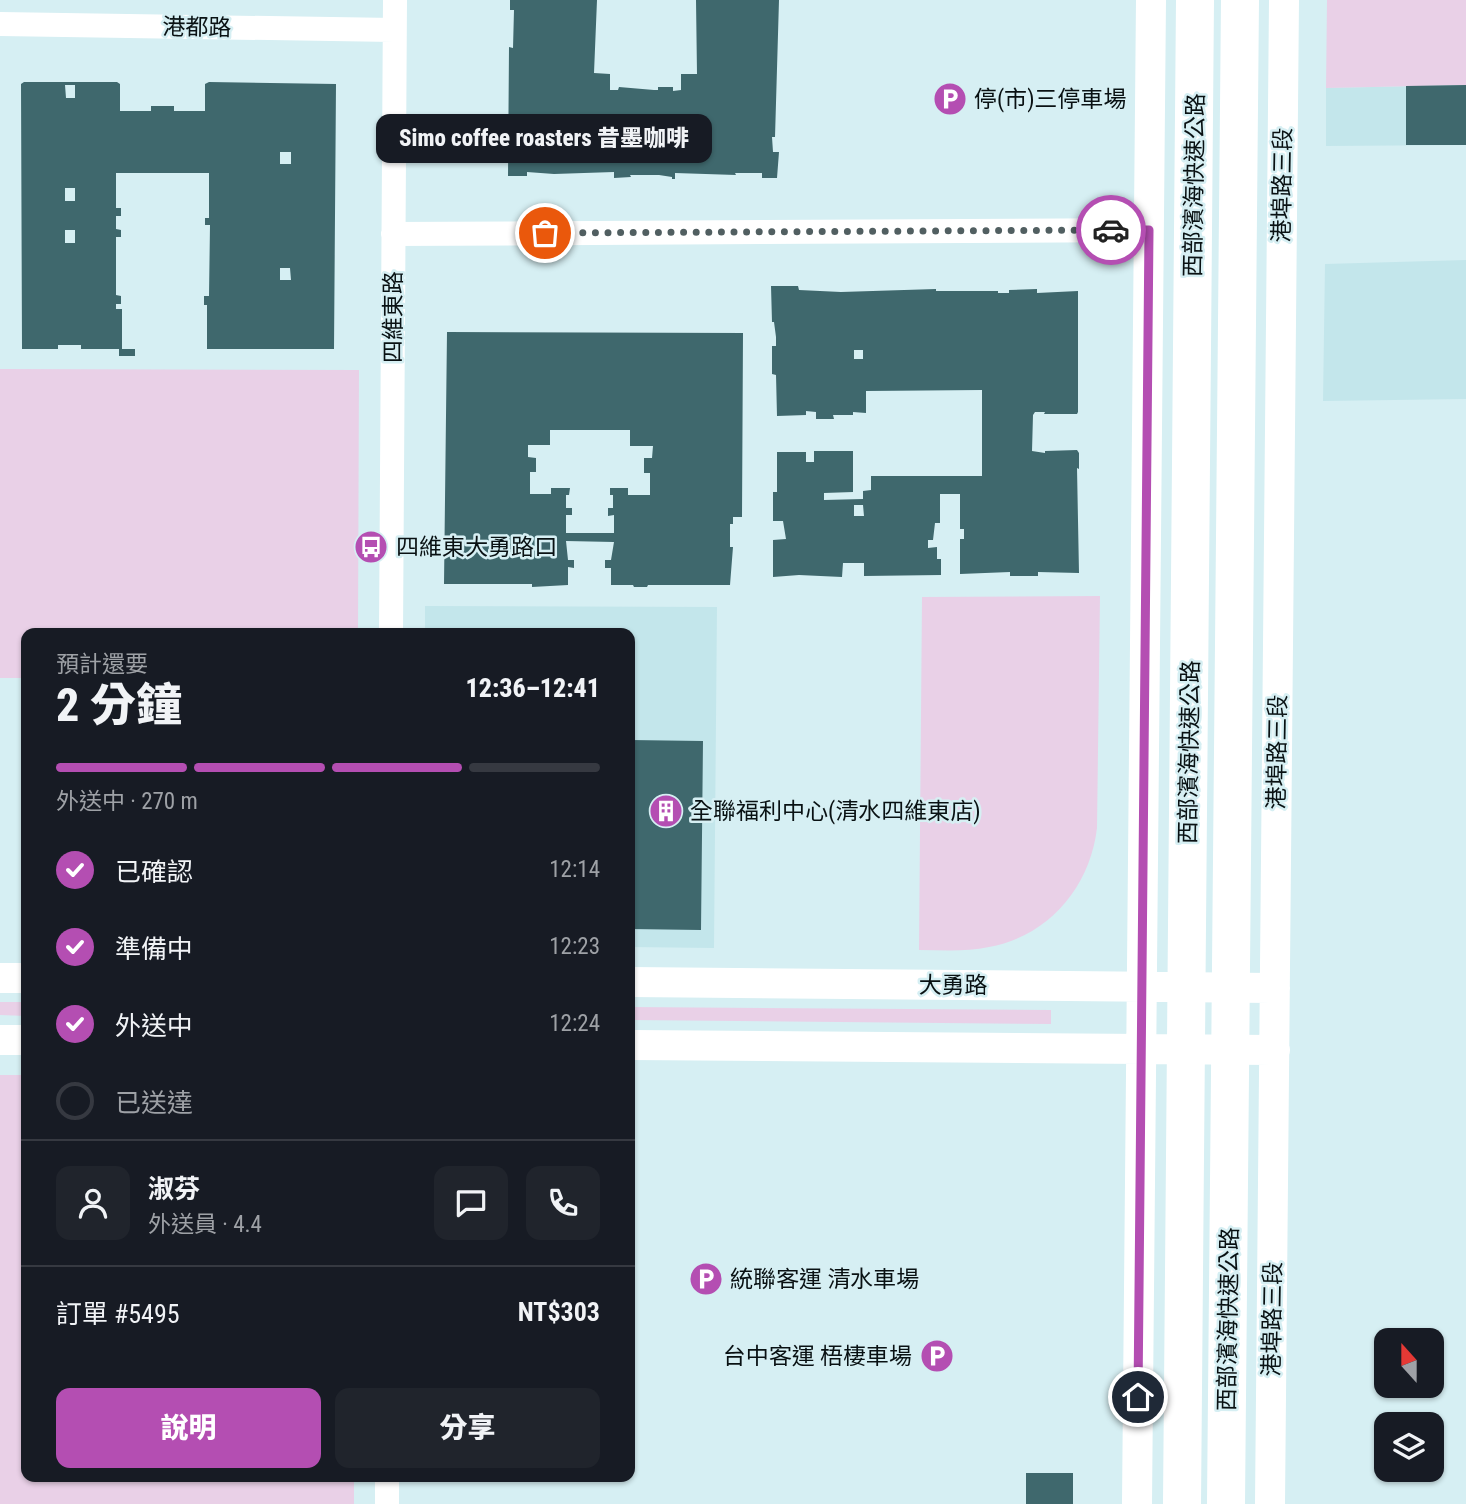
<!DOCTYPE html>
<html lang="zh-TW">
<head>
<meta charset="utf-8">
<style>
	body { margin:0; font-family:"Roboto Condensed","Noto Sans TC",sans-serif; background:#20242c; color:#f1f3f6; height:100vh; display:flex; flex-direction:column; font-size:26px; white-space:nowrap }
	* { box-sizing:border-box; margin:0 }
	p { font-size:23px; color:#9ea1a6 }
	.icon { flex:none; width:38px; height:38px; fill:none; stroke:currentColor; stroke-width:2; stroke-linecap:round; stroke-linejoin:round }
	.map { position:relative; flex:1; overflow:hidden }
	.panel { position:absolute; left:21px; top:628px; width:614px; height:854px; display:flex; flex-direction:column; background:#171b24; border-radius:14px; box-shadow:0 2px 5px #0004 }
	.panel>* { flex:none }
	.needle { width:46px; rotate:339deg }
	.controls { position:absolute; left:1374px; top:1328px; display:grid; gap:14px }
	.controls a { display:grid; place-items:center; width:70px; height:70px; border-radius:14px; background:#171b24; box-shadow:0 2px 5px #0004; font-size:35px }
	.pin { position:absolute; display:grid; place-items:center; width:60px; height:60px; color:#fff; margin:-30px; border:4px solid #fff; border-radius:50%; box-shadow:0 2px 7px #0007 }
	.courier { position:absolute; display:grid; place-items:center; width:70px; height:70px; margin:-35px; border:5px solid #b44eb2; border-radius:50%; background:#fff; color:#222; box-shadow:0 2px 9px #0007 }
	.bubble { position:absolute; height:49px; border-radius:14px; background:#171b24; box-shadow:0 2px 5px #0004; font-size:23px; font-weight:800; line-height:49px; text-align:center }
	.head em { font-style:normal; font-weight:800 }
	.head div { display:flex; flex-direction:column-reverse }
	.head { display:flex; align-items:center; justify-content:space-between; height:119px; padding:0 35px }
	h1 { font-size:46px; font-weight:800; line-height:52px }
	.bar { display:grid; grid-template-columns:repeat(4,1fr); gap:10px 7px; align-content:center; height:84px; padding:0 35px }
	.bar i { height:9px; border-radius:5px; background:#363941 }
	.bar .selected { background:#b44eb2 }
	.bar p { grid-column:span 4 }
	.line { display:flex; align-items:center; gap:18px; padding:0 35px; border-top:2px solid #363941 }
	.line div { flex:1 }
	.round { display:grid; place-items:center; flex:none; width:74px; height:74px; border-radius:14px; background:#20242c }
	ol { padding:0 35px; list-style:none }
	li { display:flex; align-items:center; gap:21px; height:77px }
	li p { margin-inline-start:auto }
	li .icon { padding:7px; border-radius:50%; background:#b44eb2; color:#fff; stroke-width:4 }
	li:last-child { color:#9ea1a6 }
	li i { width:38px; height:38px; border:4px solid #363941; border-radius:50% }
	.button { display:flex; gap:14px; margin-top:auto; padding:14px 35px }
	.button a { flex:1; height:80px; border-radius:14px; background:#b44eb2; color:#fff; font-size:28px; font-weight:800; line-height:80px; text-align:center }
	.button a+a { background:#20242c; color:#f1f3f6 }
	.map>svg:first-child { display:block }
	.built { fill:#c3e6eb }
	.green { fill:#e9d0e7 }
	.building { fill:#3f686d; fill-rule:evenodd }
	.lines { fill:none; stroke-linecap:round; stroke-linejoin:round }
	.minor { stroke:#fff; stroke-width:24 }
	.tertiary { stroke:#fff; stroke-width:30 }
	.trunk { stroke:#fff; stroke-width:38 }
	.done { stroke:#515f61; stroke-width:7; stroke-dasharray:0 12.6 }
	.route { stroke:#b44eb2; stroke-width:9 }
	.labels { text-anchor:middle; stroke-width:5; stroke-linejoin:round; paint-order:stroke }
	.street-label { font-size:23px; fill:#091113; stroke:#d6eff3 }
	.poi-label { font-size:23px; fill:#091113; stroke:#d6eff3; text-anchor:start }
</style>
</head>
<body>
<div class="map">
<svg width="1466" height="1504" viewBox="0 0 1466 1504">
	<rect width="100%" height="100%" fill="#d6eff3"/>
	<path class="built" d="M1466 85V145L1326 146V88Z
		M1466 260V399L1323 401 1325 264Z
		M425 606 717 607 714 948 630 947V634H425Z"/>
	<path class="green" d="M1327 0H1466V85L1326 88Z
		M0 369 359 370 358 633 26 634V678H0Z
		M1100 596 1097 828C1090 887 1049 936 989 947 966 952 942 950 919 950L922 597Z
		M0 1002H26V1016L0 1015Z
		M630 1007 1051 1010V1024L630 1020Z
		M0 1075H26V1477H354V1504H0Z"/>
	<path class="building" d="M510 0H597L594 73 610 74V90H618L619 87 654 90H658V87H673V91L681 90V74H697L696 0H779L775 137H772L773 152H779L777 178H762V173H735L736 175 675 173V179H672V177L659 175H630L631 177 614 178V172L554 174 527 172V176H508L509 47 513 48 514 10H510Z
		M24 82H117L120 84V111H151V106H174V111H205V84L209 82 336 84 334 349H207V305H204V296H209L210 225H205V218H209V173H116V208H121V216H116V229L121 230V237H116V295L121 296V304H116V309H122V349H135V356H119V349H81V345H58V349H22L21 84ZM65 85H75V98H66ZM280 152H291V164H280ZM65 188H75V201H65ZM65 230H75V243H65ZM280 268H290L291 280H280Z
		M1466 85V145H1406V86Z
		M771 286H798L799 290 841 292 936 289V291H998V293H1009V290L1037 289V293L1078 291V412L1077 414H1044L1045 412H1035L1033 415 1032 451 1045 453V451L1077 450 1079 453V469L1077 468 1079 573 1038 572V576H1010V572L960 574V539H964V529H960V494H940V523H935L933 540H928V548L937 547V559H941V575L864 576V563H843L842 577 799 575 773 577V540L786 539 783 521H773V492H777V452H806V462H814V451H853V492L824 493V500L863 499V491L871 490V476H982V390L866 391V413L853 412V415H833L834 419H816V412L806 411V415L777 416 776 375 772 374V346H776V337L774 322H772ZM854 350H863V359H854ZM854 505H863L864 516H854Z
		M447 332 743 333 742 517H733V524H730V547H733L730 585H648L647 587H634L633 585H611V568H605V560H611L614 542 566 541 568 560H574V568L568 567V585L532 587V584H444ZM550 430H630V446H653L652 458H644V473H650V495H628V488H610V495H613V508H608V516L614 515V533H566V515H572V508H566V495H569L570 488H551V494H530V472H536V458L528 457V445H550Z
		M630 740 703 741 701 930 630 929Z
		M1026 1473H1073V1504H1026Z"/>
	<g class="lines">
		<path class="minor" d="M0 24 394 30
			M393 234 1149 230
			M391 634 395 0
			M387 1504V1477"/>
		<path class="tertiary" d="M0 978H26
			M630 982 1275 988
			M0 1040H26
			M630 1045 1275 1050
			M1137 1504 1151 0
			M1270 1504 1284 0"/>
		<path class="trunk" d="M1182 1504 1195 0
			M1226 1504 1240 0"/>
	</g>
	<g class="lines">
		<path class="done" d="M545 233 1111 230"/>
		<path class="route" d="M1111 230H1149L1138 1397"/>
	</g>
	<defs>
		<symbol id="parking-disc" viewBox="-11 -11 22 22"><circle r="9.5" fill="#b44eb2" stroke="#d6eff3"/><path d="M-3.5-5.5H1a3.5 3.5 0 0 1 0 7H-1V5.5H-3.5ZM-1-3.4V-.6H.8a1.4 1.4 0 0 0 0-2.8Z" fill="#fff"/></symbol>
		<symbol id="bus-disc" viewBox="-11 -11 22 22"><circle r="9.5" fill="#b44eb2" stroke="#d6eff3"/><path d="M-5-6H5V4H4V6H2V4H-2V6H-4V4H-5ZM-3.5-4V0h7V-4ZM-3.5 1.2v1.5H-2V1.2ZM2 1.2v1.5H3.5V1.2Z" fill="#fff"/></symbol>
		<symbol id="building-disc" viewBox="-11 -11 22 22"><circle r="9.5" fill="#b44eb2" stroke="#d6eff3"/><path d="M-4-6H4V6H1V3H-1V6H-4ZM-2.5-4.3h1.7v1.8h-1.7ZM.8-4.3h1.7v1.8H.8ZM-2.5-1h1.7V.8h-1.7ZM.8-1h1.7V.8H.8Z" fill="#fff"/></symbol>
	</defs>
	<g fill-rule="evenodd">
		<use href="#parking-disc" x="931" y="80" width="38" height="38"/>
		<use href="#bus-disc" x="352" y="528" width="38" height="38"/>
		<use href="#building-disc" x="647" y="792" width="38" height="38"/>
		<use href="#parking-disc" x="687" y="1260" width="38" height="38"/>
		<use href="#parking-disc" x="918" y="1337" width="38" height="38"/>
	</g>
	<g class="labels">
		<g class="street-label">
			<text transform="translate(197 27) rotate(1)" y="8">港都路</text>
			<text transform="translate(1194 185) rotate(-89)" y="8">西部濱海快速公路</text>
			<text transform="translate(1282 185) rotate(-89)" y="8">港埠路三段</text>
			<text transform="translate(393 317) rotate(-90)" y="8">四維東路</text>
			<text transform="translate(1189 752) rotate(-89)" y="8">西部濱海快速公路</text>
			<text transform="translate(1277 752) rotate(-89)" y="8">港埠路三段</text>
			<text x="953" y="993">大勇路</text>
			<text transform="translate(1228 1319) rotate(-89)" y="8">西部濱海快速公路</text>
			<text transform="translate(1272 1319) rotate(-89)" y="8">港埠路三段</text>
		</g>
		<g class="poi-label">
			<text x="974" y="107">停(市)三停車場</text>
			<text x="396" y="555">四維東大勇路口</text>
			<text x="690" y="819">全聯福利中心(清水四維東店)</text>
			<text x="730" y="1287">統聯客運 清水車場</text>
			<text x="912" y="1364" text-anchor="end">台中客運 梧棲車場</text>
		</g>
	</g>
</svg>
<div class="controls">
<a><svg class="needle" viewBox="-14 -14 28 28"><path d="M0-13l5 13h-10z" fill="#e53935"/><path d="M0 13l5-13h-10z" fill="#9ea1a6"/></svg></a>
<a><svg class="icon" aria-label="layers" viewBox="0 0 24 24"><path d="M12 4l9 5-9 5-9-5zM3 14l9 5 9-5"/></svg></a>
</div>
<div class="pin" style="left:545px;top:233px;background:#ea580c"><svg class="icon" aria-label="bag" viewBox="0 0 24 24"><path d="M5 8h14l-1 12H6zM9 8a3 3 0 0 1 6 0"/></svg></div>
<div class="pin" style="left:1138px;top:1397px;background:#1f2937"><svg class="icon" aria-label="home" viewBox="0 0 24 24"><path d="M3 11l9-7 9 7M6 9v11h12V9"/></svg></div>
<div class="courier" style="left:1111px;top:230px"><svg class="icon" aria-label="car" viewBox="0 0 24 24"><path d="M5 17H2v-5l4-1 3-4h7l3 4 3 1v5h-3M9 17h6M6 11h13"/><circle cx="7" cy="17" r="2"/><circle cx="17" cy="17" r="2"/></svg></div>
<div class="bubble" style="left:376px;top:114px;width:336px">Simo coffee roasters 昔墨咖啡</div>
<section class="panel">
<div class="head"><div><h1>2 分鐘</h1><p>預計還要</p></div><em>12:36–12:41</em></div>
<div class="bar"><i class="selected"></i><i class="selected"></i><i class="selected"></i><i></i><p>外送中 · 270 m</p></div>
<ol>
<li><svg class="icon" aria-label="check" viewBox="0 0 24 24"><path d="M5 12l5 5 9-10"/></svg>已確認<p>12:14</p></li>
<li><svg class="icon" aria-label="check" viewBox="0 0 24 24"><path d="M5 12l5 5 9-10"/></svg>準備中<p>12:23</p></li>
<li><svg class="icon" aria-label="check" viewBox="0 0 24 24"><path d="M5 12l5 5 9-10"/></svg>外送中<p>12:24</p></li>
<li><i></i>已送達</li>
</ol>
<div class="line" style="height:126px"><a class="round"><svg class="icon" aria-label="person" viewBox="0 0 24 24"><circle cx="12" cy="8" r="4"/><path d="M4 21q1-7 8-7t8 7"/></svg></a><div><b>淑芬</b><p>外送員 · 4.4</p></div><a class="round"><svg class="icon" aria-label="chat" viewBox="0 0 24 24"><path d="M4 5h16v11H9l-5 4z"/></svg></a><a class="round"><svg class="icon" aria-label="phone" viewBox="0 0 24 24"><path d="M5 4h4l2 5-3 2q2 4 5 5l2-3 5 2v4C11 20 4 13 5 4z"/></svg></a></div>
<div class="line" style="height:91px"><div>訂單 #5495</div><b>NT$303</b></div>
<div class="button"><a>說明</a><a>分享</a></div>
</section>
</div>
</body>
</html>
